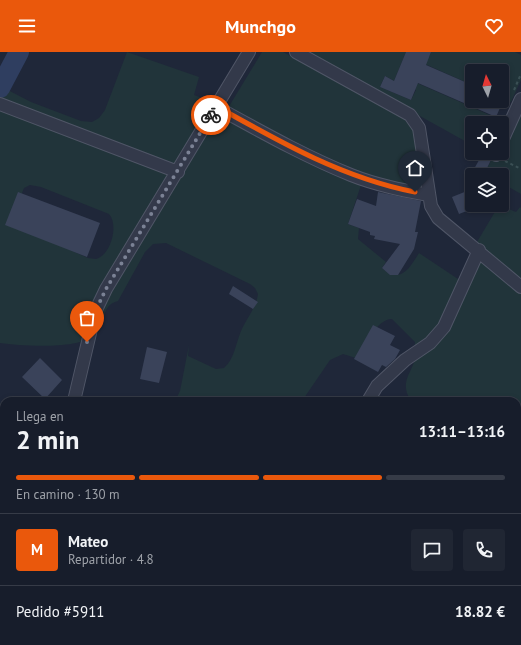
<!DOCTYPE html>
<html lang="es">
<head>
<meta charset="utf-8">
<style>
	body { margin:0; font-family:"PT Sans",sans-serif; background:#202633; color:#f1f3f6; height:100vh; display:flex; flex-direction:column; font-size:15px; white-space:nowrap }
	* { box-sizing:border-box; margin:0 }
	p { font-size:13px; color:#9ea2a9 }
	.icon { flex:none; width:22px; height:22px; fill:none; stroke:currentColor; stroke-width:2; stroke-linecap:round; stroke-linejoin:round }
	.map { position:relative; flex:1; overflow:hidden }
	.details { position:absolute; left:0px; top:345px; width:521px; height:248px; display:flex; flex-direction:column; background:#171d2b; border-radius:12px 12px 0 0; box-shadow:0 2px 6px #0003,0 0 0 1px #363b47 }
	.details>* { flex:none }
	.needle { width:26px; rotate:355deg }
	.tools { position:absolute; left:465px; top:12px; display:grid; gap:8px }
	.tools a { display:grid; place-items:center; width:44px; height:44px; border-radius:4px; background:#171d2b; box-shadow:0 2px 6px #0003,0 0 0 1px #363b47; font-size:20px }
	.pin { position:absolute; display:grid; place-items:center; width:34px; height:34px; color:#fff; margin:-41px -17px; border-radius:50% 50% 50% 0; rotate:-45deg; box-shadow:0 0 4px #0007 }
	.pin .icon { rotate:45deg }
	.courier { position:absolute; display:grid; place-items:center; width:40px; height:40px; margin:-20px; border:3px solid #ea580c; border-radius:50%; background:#fff; color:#222; box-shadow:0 1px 5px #0007 }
	.headline em { font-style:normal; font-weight:600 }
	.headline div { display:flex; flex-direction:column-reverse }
	.headline { display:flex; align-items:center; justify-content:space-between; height:68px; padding:0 16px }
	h1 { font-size:26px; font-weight:600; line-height:30px }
	.bar { display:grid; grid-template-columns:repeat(4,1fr); gap:6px 4px; align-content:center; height:48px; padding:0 16px }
	.bar i { height:5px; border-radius:3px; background:#363b47 }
	.bar .on { background:#ea580c }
	.bar p { grid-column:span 4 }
	.line { display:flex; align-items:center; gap:10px; padding:0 16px; border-top:1px solid #363b47 }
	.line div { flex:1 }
	.round { display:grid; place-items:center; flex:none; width:42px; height:42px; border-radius:4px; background:#202633 }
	header { display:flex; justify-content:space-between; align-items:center; height:52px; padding:0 16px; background:#ea580c; color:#fff; font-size:18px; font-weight:600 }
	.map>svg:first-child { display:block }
	.green { fill:#21343a; fill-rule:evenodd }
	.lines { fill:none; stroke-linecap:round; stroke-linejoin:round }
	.river { stroke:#2f3e60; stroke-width:20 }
	.building { fill:#3a435a }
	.minor-casing { stroke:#505667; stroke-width:14 }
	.path { stroke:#3b5055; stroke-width:2; stroke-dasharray:3 3; stroke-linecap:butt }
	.minor { stroke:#33394a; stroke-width:12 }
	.done { stroke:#7b8295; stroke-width:4; stroke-dasharray:0 7.2 }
	.route { stroke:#ea580c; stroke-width:5 }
</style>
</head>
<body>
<header><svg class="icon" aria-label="menu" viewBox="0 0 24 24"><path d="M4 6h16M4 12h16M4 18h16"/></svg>Munchgo<svg class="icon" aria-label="heart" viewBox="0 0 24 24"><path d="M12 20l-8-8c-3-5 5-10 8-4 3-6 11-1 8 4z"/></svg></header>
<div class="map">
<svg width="521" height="593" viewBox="0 0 521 593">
	<rect width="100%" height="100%" fill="#1f2739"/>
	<path class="green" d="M127 0 199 25 194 43 228 56 262 0H283L405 64 414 73 423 135 418 136 362 130 348 172 359 176 358 187 386 210 382 216C401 232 409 217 419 201L461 229 475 210 477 190 499 153 516 160 520 155 521 156V433L517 432V349H411C400 332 409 324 415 308 417 304 414 295 415 290L392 267C378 266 363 295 356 306L343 302 330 308 302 349H175L180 339 189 293 188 304 216 317 224 316C234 308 236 291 241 279 247 266 256 256 258 242L255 236 250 232 166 191 153 192 145 200 118 249C100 253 106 273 95 283 77 298 23 294 0 291V34L31 50 81 69 92 70 99 66 105 58ZM30 133 41 135 109 162C119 173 111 203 96 207L88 206 34 182 17 153 24 136Z
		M305 0H406L394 29 385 24 380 35 411 48 416 38 405 33 408 27 503 69 502 72 472 71V93Z
		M431 0H515L521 3V28L511 50 502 46V19H472V33L416 8 429 5Z
		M521 63V142L502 131V123L484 122 493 105 502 106Z
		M0 366H4V589H404L402 593H0Z"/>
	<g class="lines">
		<path class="river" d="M0 36 19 0"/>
	</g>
	<path class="building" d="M406 0H431L426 13 472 33V49H503L496 65 418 31 411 48 380 35 385 24 394 29Z
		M483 101 489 102 491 108 484 122 474 117Z
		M472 137V157L459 162 452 145Z
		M18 140 100 171 87 205 5 173Z
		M378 140 421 149 415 180H418L414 197 398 223H390L382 216 400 192 374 187 375 184 370 183V180L348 172 357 147 376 154Z
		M233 234 258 250 253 257 229 242Z
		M373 273 395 284 390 293 400 298 395 307 386 315 382 313 378 320 354 307Z
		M147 295 167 300 159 331 140 327Z
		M40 306 62 328 45 347 22 325Z"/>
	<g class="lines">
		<defs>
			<path id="minor" d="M296 0 410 63 419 76 431 154 438 166 521 235
				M0 52 178 120
				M216 55C260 79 304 104 351 123 376 133 402 138 428 143
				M502 89 521 47
				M496 103 497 101
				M74 349 95 260 106 237 249 0
				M368 349 377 334 405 308 430 291 444 275 479 198
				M21 593 22 589
				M268 593 269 589"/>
		</defs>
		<use href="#minor" class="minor-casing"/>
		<path class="path" d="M514 38 521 22
			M505 109 521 117"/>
		<use href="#minor" class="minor"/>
	</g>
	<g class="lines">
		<path class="done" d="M87 290 95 260 106 237 211 63"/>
		<path class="route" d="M211 63 216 54C280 90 343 126 415 140"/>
	</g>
</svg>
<div class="tools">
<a><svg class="needle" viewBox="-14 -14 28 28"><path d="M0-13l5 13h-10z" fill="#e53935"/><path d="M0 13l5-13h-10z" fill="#9ea2a9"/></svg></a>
<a><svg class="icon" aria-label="locate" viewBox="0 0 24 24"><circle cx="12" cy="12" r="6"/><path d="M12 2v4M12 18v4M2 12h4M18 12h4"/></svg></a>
<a><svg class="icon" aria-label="layers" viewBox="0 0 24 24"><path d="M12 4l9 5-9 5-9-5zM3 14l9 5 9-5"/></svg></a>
</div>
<div class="pin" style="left:87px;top:290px;background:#ea580c"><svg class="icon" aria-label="bag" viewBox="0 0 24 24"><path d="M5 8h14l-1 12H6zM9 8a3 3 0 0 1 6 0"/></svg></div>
<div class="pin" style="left:415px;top:140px;background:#1f2937"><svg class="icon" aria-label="home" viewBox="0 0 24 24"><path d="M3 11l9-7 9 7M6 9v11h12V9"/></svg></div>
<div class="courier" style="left:211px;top:63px"><svg class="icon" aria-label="bike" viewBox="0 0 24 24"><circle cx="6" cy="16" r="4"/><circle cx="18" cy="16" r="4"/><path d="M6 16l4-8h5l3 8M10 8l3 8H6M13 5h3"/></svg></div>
<section class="details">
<div class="headline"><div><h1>2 min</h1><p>Llega en</p></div><em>13:11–13:16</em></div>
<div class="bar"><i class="on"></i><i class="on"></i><i class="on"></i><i></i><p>En camino · 130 m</p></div>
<div class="line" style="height:72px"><b class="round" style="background:#ea580c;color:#fff">M</b><div><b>Mateo</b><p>Repartidor · 4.8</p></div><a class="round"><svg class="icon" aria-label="chat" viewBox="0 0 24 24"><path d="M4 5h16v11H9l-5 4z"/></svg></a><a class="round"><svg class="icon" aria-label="phone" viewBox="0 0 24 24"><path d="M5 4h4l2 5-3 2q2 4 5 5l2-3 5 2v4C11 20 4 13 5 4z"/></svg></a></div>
<div class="line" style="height:52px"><div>Pedido #5911</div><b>18.82 €</b></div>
</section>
</div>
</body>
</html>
